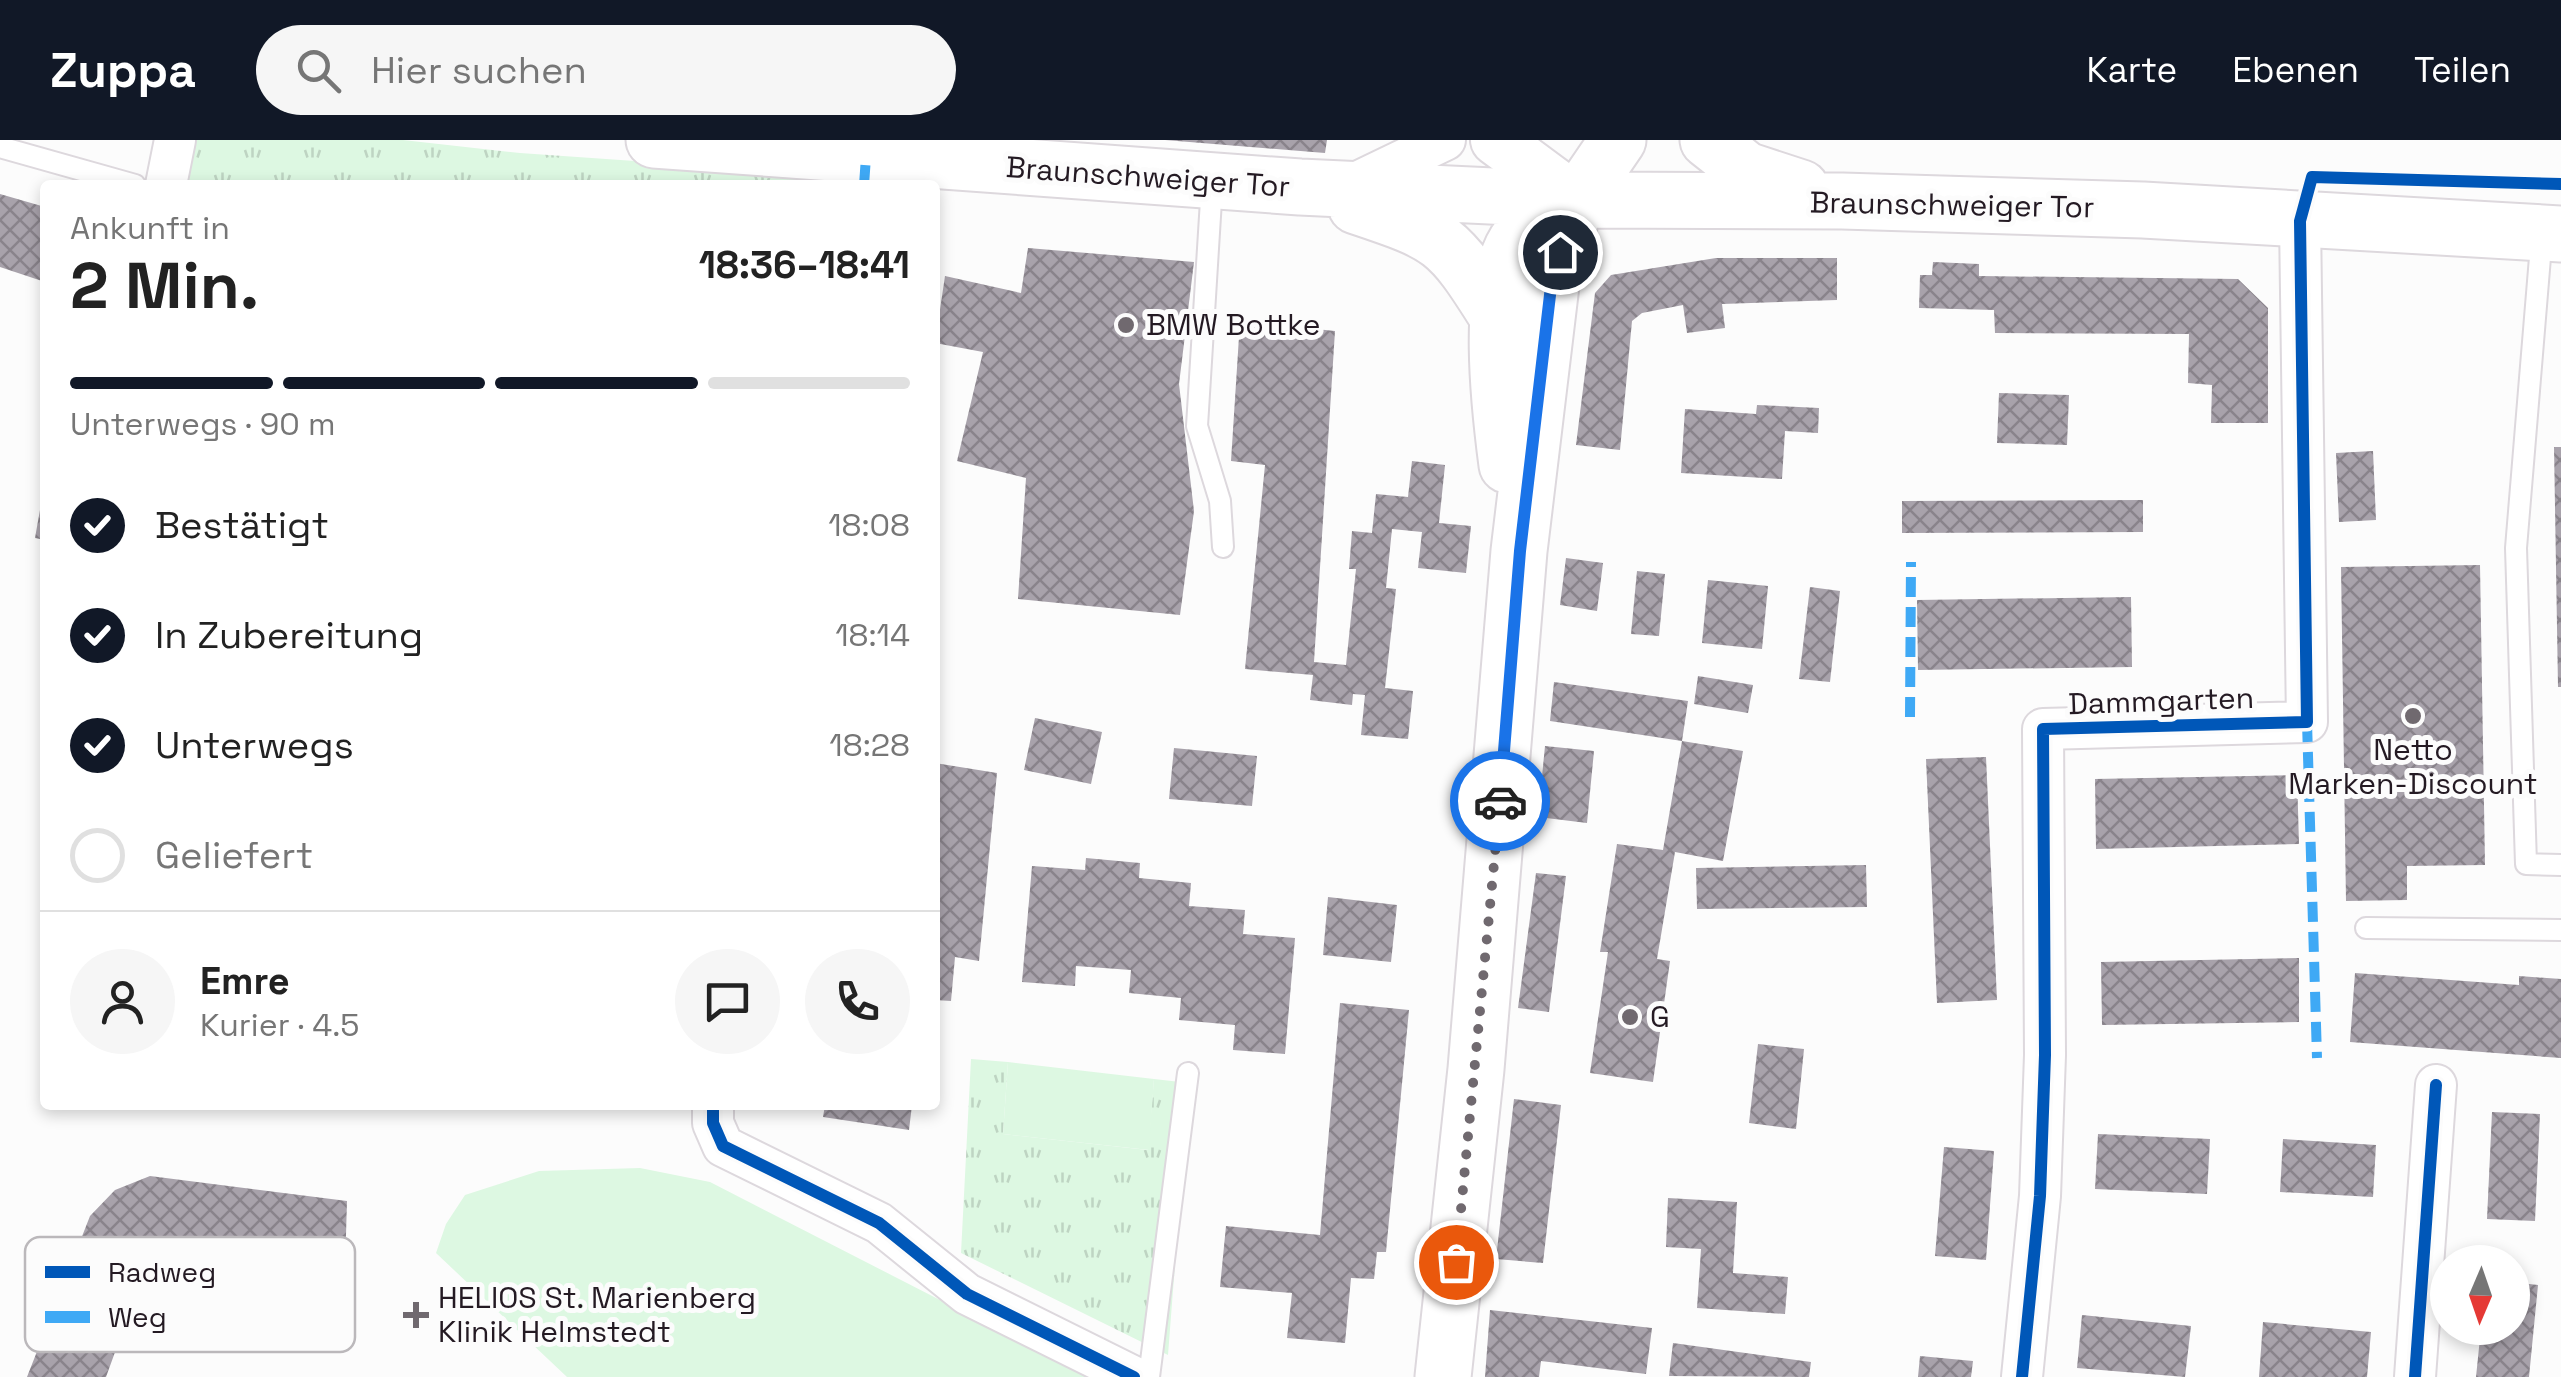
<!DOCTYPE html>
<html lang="de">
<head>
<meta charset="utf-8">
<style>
	body { margin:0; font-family:"Space Grotesk",sans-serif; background:#f6f6f6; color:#222; height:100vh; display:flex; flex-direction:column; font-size:38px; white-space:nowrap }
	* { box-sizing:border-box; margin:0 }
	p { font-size:32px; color:#767676 }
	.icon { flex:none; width:55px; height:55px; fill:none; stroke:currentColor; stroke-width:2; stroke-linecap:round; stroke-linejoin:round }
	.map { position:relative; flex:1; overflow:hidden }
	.side { position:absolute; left:40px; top:40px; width:900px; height:930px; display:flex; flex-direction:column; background:#fff; border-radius:10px; box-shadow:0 5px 15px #0003 }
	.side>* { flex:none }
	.needle { width:65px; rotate:182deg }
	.fabs { position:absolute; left:2430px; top:1105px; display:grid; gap:20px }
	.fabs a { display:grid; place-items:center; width:100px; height:100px; border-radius:50%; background:#fff; box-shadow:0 5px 15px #0003; font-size:50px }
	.pin { position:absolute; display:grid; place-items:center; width:85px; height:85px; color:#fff; margin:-42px; border:5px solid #fff; border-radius:50%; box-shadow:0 2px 10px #0007 }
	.courier { position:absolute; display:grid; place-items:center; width:100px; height:100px; margin:-50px; border:8px solid #1a73e8; border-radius:50%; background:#fff; color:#222; box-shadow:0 2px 12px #0007 }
	.summary em { font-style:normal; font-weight:700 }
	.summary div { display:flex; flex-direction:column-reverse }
	.summary { display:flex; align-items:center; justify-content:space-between; height:170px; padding:0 30px }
	h1 { font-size:65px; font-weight:700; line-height:75px }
	.bar { display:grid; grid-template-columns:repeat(4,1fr); gap:15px 10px; align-content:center; height:120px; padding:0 30px }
	.bar i { height:12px; border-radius:8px; background:#e0e0e0 }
	.bar .selected { background:#111827 }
	.bar p { grid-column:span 4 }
	.line { display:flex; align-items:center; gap:25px; padding:0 30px; border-top:2px solid #e0e0e0 }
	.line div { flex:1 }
	.round { display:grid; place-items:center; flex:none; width:105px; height:105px; border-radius:52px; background:#f6f6f6 }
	ol { padding:0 30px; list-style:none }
	li { display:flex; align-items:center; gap:30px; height:110px }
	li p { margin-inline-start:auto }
	li .icon { padding:10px; border-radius:50%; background:#111827; color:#fff; stroke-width:4 }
	li:last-child { color:#767676 }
	li i { width:55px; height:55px; border:5px solid #e0e0e0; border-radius:50% }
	header { display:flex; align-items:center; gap:60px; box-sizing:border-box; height:140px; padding:0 50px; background:#111827; color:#fff }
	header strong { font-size:48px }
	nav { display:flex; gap:55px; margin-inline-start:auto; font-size:35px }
	.search { width:700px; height:90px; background:#f6f6f6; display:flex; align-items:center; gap:25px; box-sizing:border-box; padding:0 35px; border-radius:55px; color:#767676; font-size:38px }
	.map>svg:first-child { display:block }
	.grass { fill:url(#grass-tufts) }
	.green { fill:#ddf8e2 }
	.building { fill:url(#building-cross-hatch) }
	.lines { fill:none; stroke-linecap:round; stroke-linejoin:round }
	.service-casing { stroke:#ddd8dd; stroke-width:24 }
	.minor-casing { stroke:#ddd8dd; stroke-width:44 }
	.tertiary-casing { stroke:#ddd8dd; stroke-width:54 }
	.secondary-casing { stroke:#ddd8dd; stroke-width:59 }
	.service { stroke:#fff; stroke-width:20 }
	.minor { stroke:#fff; stroke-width:40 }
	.tertiary { stroke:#fff; stroke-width:50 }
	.secondary { stroke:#fff; stroke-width:55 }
	.quiet { stroke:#3fa9f5; stroke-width:10; stroke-dasharray:20 10; stroke-linecap:butt }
	.cycleway-casing { stroke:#fcfcfc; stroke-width:19 }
	.cycleway { stroke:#0057b8; stroke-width:12 }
	.done { stroke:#70696f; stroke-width:10; stroke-dasharray:0 18 }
	.route { stroke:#1a73e8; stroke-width:12 }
	.poi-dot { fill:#70696f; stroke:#fcfcfc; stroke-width:4 }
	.labels { text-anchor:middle; stroke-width:10; stroke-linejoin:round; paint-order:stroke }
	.street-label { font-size:30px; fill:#241a23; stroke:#fcfcfc }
	.poi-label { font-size:30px; fill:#241a23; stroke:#fcfcfc; text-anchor:start }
	.key { fill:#fcfcfc; stroke:#bbb8bb; stroke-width:2.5 }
	.key-label { font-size:28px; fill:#241a23 }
</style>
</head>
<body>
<header>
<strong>Zuppa</strong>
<div class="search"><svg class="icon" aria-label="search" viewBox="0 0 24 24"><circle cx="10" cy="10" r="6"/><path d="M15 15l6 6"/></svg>Hier suchen</div>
<nav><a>Karte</a><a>Ebenen</a><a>Teilen</a></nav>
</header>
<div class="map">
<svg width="2561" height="1237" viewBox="0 0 2561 1237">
	<defs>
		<pattern id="grass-tufts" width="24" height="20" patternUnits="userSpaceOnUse" patternTransform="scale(2.5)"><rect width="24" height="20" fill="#ddf8e2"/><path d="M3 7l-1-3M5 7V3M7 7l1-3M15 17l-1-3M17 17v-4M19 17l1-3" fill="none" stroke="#bed4c2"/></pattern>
		<pattern id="building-cross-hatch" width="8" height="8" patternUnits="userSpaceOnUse" patternTransform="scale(2.5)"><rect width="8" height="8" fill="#a8a2ab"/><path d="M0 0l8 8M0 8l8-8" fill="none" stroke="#89838b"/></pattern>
	</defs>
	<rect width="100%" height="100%" fill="#fcfcfc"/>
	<path class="grass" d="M186 0H403L520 13 862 37 860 45H176Z
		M971 919 1008 922 1003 994 1148 1010 1154 939 1189 943 1168 1215 961 1113Z"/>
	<path class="green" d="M1008 922 1154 939 1149 1010 1003 994Z
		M640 1028 710 1042 1090 1237H567L436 1113 446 1084 465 1055 539 1031Z"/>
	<path class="building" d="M1165 0H1327L1325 13Z
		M0 54 45 67V142L0 127Z
		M1028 108 1194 122 1179 244 1194 371 1180 475 1018 459 1026 338 957 321 983 212 935 203 945 136 1021 153Z
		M1716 118H1837V160L1722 164 1725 188 1687 193 1683 165 1642 173 1632 181 1620 310 1576 305 1595 153 1611 135Z
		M1933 122 1979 124V136L2238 139 2268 168V283H2211L2212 245 2188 243 2189 194 1995 193 1994 170 1919 168 1920 135H1932Z
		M1240 181 1335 191 1314 522 1346 525 1356 429H1349L1352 391 1372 393 1376 354 1408 357 1412 321 1445 325 1439 383 1471 386 1466 433 1418 428 1422 392 1392 389 1386 448 1396 449 1385 548 1413 551 1408 599 1361 595 1365 555 1353 554 1352 565 1310 560 1313 535 1245 529 1265 325 1231 321Z
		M1999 253 2069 255 2067 305 1997 303Z
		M1757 265 1819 268 1818 293 1785 291 1782 339 1681 333 1685 269 1756 274Z
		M2554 307H2561V547H2558Z
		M2373 311 2376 380 2339 382 2336 313Z
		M43 353H45V400L35 398Z
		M2143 360V392L1902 393V361Z
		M1566 418 1603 423 1597 471 1560 465Z
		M2480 425 2485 725 2407 726V760L2346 761 2341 427Z
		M1637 431 1665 434 1659 496 1631 494Z
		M1708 440 1768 446 1762 509 1702 503Z
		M1810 447 1840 451 1830 542 1799 539Z
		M2131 457 2132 527 1918 530 1917 460Z
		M1698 536 1753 545 1748 573 1694 564Z
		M1554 542 1688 561 1682 601 1550 581Z
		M1035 578 1102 592 1091 644 1024 630Z
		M1682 601 1743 611 1723 721 1675 712 1657 819 1670 821 1653 942 1590 933 1608 812H1600L1617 704 1663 710Z
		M1545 606 1594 611 1587 683 1538 677Z
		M1174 608 1257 616 1252 666 1169 659Z
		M1986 617 1997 860 1937 863 1926 619Z
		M935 623 997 633 979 821 955 817 951 861 935 860Z
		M2297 635 2299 704 2096 709 2095 639Z
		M1086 718 1140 723 1139 738 1191 743 1189 766 1245 770 1243 794 1295 798 1285 914 1233 910 1235 885 1179 880 1181 858 1129 853 1131 830 1076 826 1075 846 1022 842 1032 726 1085 730Z
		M1866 725 1867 767 1697 769 1696 728Z
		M1536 733 1566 736 1549 872 1518 868Z
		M1328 757 1397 765 1391 822 1323 815Z
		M2299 818V882L2102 885 2101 822Z
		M2355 833 2519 845V836L2561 839V918L2350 902Z
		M1340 863 1409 870 1386 1112H1377L1374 1139 1351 1138 1345 1203 1287 1198 1292 1153 1220 1147 1226 1086 1320 1095Z
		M1758 904 1804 909 1796 989 1749 983Z
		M1514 959 1561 965 1543 1123 1496 1119Z
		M825 965H912L909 990 823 977Z
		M2492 972 2540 974 2535 1081 2487 1079Z
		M2098 994 2210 999 2207 1054 2095 1049Z
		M2283 999 2376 1005 2373 1057 2280 1052Z
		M1944 1007 1994 1011 1986 1120 1935 1116Z
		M150 1036 347 1061 345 1129 191 1113 184 1140 175 1148 152 1151 139 1146 106 1237H27L90 1076 115 1050Z
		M1668 1058 1737 1062 1733 1133 1788 1137 1785 1174 1697 1168 1701 1109 1666 1107Z
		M2512 1142 2538 1145 2529 1237H2476L2481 1188H2512Z
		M1490 1170 1652 1188 1646 1234 1541 1221 1539 1237H1485Z
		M2082 1175 2191 1186 2185 1237 2077 1228Z
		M2263 1182 2371 1192 2367 1237H2259Z
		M1673 1203 1811 1222 1809 1237 1669 1236Z
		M1920 1216 1973 1221 1971 1237H1918Z"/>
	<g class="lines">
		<defs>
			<path id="service" d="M0 7 135 45
				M1212 44 1197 286 1220 361 1223 407
				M2542 93 2516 408 2526 724 2561 725
				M2366 788 2561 790
				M1149 1237 1188 933"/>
			<path id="minor" d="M166 45 175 0
				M1345 48 1445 0
				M713 965V983L723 1006 879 1083 967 1154 1134 1237
				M2022 1237 2040 1056 2045 915 2043 589 2307 582 2300 81
				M2415 1237 2436 945"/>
			<path id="tertiary" d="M1496 0 1577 60"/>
			<path id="secondary" d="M654 0 1300 47 1577 60 1842 61 2143 70 2561 94
				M1708 0 1746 30 1801 48
				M1356 66C1443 95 1448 98 1497 176
				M1507 325C1500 272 1484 140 1519 97 1532 81 1559 71 1577 60
				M1443 1237 1476 929 1519 411 1552 137 1577 60 1618 0"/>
		</defs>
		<use href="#service" class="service-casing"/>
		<use href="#minor" class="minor-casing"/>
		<use href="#tertiary" class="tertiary-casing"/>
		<use href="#secondary" class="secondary-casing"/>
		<use href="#service" class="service"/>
		<use href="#minor" class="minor"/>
		<use href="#tertiary" class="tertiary"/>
		<use href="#secondary" class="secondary"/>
		<path class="quiet" d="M864 45 866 17
			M1910 577 1911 422
			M2307 582 2317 918"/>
		<defs>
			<path id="cycleway" d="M713 965V983L723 1006 879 1083 967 1154 1134 1237
				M2022 1237 2040 1056 2045 915 2043 589 2307 582 2300 81 2312 37 2561 44
				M2415 1237 2436 945"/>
		</defs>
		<use href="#cycleway" class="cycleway-casing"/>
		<use href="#cycleway" class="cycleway"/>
	</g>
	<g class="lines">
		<path class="done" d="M1456 1122 1500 661"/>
		<path class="route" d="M1500 661 1520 411 1552 138 1560 112"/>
	</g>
	<g class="poi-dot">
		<circle cx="1126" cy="185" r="10"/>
		<circle cx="2413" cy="576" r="10"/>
		<circle cx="1630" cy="877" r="10"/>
		<path d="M411 1160h10v10h10v10h-10v10h-10v-10h-10v-10h10z"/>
	</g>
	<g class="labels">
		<g class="street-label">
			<text transform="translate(1148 37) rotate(4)" y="10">Braunschweiger Tor</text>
			<text transform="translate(1952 65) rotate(1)" y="10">Braunschweiger Tor</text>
			<text transform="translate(2161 561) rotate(-2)" y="10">Dammgarten</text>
		</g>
		<g class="poi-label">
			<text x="1146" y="195">BMW Bottke</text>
			<text x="2413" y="620" text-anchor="middle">Netto<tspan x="2413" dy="34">Marken-Discount</tspan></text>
			<text x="1650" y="887">G</text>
			<text x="438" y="1168">HELIOS St. Marienberg<tspan x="438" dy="34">Klinik Helmstedt</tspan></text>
		</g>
	</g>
	<rect x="25" y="1097" width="330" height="115" rx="15" class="key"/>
	<rect x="45" y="1126" width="45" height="12" fill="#0057b8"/>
	<rect x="45" y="1171" width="45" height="12" fill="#3fa9f5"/>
	<g class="key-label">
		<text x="108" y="1142">Radweg</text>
		<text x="108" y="1187">Weg</text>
	</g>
</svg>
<div class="fabs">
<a><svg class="needle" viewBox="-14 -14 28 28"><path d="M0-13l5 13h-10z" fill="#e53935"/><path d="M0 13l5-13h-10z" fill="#767676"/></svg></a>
</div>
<div class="pin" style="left:1456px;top:1122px;background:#ea580c"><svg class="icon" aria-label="bag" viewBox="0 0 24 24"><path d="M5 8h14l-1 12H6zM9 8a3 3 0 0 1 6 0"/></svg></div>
<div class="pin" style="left:1560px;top:112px;background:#1f2937"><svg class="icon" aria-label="home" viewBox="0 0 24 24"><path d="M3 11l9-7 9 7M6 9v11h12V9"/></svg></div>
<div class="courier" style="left:1500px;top:661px"><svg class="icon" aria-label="car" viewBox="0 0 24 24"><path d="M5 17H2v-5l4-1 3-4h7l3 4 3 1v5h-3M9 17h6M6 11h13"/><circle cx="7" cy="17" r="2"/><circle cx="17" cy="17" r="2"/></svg></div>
<section class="side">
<div class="summary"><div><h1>2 Min.</h1><p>Ankunft in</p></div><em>18:36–18:41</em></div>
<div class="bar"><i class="selected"></i><i class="selected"></i><i class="selected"></i><i></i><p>Unterwegs · 90 m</p></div>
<ol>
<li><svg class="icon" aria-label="check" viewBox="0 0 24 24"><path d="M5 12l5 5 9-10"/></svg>Bestätigt<p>18:08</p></li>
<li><svg class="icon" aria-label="check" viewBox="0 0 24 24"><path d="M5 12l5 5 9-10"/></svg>In Zubereitung<p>18:14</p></li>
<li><svg class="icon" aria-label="check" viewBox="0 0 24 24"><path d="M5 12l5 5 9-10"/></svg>Unterwegs<p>18:28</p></li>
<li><i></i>Geliefert</li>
</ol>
<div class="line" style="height:180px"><a class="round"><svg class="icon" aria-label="person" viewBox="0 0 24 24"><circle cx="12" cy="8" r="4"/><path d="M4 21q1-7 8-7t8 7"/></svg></a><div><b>Emre</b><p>Kurier · 4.5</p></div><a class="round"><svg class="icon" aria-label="chat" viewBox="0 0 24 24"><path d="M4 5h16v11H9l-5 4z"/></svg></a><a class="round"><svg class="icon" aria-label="phone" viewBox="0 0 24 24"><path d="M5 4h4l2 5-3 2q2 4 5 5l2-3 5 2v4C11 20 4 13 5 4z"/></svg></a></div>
</section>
</div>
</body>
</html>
